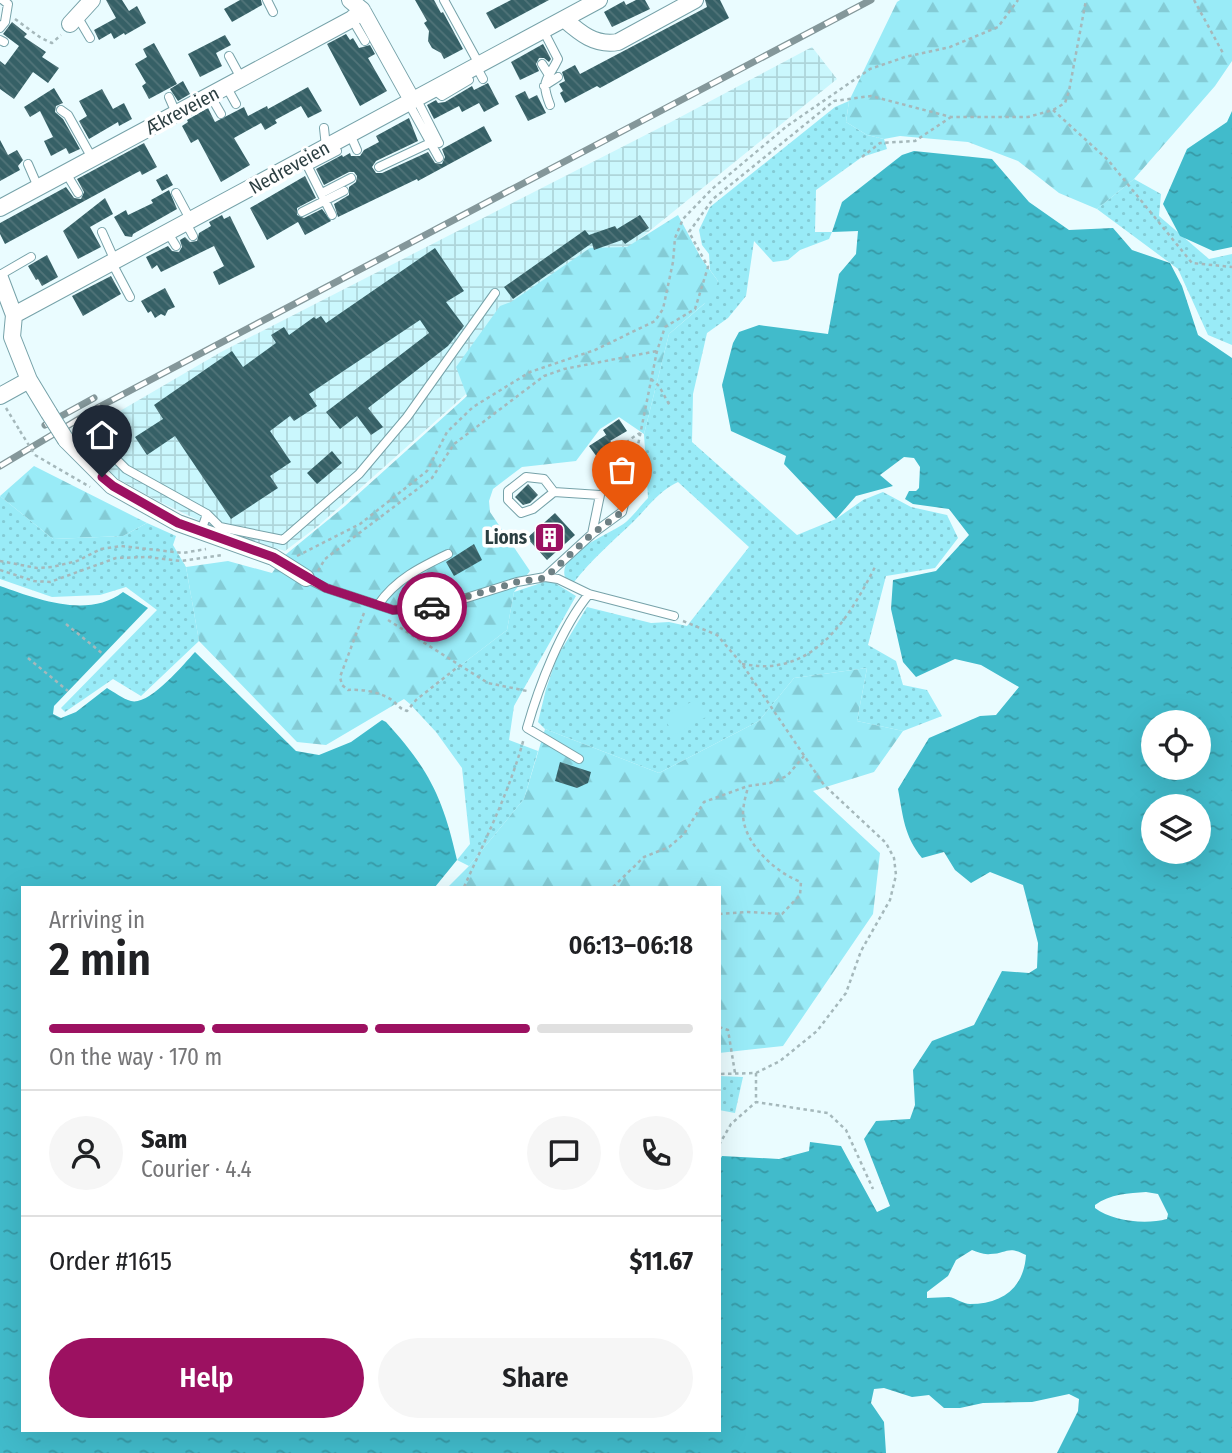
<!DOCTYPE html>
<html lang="en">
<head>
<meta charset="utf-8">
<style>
	body { margin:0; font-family:"Fira Sans Condensed",sans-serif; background:#f6f6f6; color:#202124; height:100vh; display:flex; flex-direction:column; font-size:26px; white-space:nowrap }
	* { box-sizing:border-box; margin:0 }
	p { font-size:23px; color:#757577 }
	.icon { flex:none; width:38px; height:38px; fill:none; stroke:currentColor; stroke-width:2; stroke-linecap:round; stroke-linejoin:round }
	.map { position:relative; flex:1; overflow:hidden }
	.details { position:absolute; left:21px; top:886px; width:700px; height:546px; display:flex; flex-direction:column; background:#fff; border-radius:0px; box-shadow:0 7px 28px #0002 }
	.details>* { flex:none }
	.fabs { position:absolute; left:1141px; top:710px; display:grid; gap:14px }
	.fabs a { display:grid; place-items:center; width:70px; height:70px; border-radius:50%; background:#fff; box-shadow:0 7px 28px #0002; font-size:35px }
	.pin { position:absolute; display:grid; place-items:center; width:60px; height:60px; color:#fff; margin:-72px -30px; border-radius:50% 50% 50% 0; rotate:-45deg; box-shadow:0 0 7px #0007 }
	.pin .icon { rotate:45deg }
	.courier { position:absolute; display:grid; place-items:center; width:70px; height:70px; margin:-35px; border:5px solid #9c1161; border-radius:50%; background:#fff; color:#222; box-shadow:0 2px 9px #0007 }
	.head em { font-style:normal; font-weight:600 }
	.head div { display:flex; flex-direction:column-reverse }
	.head { display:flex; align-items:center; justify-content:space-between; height:119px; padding:0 28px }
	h1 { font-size:46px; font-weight:600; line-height:52px }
	.bar { display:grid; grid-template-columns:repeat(4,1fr); gap:10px 7px; align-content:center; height:84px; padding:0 28px }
	.bar i { height:9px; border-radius:5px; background:#e0e0e0 }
	.bar .on { background:#9c1161 }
	.bar p { grid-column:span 4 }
	.line { display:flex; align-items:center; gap:18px; padding:0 28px; border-top:2px solid #e0e0e0 }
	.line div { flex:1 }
	.round { display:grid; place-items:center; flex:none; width:74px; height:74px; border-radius:37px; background:#f6f6f6 }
	.action { display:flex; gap:14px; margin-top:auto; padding:14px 28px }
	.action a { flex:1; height:80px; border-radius:42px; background:#9c1161; color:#fff; font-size:28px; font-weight:600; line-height:80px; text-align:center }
	.action a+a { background:#f6f6f6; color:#202124 }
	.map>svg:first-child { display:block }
	.industrial { fill:url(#industrial-grid) }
	.grass { fill:url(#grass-dots) }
	.forest { fill:url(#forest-firs) }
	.garden { fill:#99ebf7 }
	.water { fill:url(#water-ripples); fill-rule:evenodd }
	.building { fill:url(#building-back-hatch) }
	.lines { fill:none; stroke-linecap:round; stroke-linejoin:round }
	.service-casing { stroke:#76a2a9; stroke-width:10 }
	.minor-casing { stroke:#76a2a9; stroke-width:18 }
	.path { stroke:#a5b8bb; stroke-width:2.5; stroke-dasharray:3.5 3.5; stroke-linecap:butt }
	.service { stroke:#fff; stroke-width:8 }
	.minor { stroke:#fff; stroke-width:16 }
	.rail-casing { stroke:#84979a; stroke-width:7 }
	.rail { stroke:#fff; stroke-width:4.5; stroke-dasharray:13; stroke-linecap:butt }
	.minor-bridge-casing { stroke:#76a2a9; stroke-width:18; stroke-linecap:butt }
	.path-bridge { stroke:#a5b8bb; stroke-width:2.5; stroke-dasharray:3.5 3.5; stroke-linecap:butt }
	.minor-bridge { stroke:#fff; stroke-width:16 }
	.done { stroke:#6e8084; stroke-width:7; stroke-dasharray:0 12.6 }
	.route { stroke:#9c1161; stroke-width:9 }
	.labels { text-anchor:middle; stroke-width:7; stroke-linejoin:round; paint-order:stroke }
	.street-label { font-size:19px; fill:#2b3e41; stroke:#fff }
	.poi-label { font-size:19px; font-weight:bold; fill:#2b3e41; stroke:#fff; text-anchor:end }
</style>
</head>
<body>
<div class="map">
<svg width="1232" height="1453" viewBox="0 0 1232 1453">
	<defs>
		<pattern id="industrial-grid" width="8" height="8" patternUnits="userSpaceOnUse" patternTransform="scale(1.75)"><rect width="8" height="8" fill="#caf7fd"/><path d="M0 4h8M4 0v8" fill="none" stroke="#aed5da"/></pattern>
		<pattern id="grass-dots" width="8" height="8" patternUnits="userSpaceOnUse" patternTransform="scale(1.75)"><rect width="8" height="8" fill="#99ebf7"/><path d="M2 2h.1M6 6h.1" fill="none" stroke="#84cbd5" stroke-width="1.8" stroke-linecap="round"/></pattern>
		<pattern id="forest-firs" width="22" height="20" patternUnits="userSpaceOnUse" patternTransform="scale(1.75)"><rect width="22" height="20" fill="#99ebf7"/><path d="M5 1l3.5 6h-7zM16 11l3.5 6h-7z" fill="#84cbd5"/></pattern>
		<pattern id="water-ripples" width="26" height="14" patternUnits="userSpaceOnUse" patternTransform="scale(1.75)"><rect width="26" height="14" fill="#41bbcb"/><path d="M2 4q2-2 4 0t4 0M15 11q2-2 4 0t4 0" fill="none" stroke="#3799a6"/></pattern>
		<pattern id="building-back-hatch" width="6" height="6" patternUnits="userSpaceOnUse" patternTransform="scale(1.75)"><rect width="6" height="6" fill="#366066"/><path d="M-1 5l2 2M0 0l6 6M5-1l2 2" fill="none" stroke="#517479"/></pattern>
	</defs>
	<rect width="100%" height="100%" fill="#eafcff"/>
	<path class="industrial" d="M812 47 837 79 642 237 318 526 285 551 219 530 158 501 102 470 72 439 221 352 671 122Z"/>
	<path class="grass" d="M849 101 846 122 867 135 884 139 887 149 862 157 816 190 815 232H832L829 239 800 250 788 260 773 262 754 241 746 296 728 318 707 333 693 394 692 442 797 535 836 519 863 500 883 492 911 507 947 515 958 538 935 568 886 576 868 645 896 661 903 685 927 690 942 716 903 731 857 721 867 668 794 678 759 721 659 773 545 729 538 722 546 689 557 657 587 607 651 623 669 622 687 626 749 547 678 482C660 490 647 508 633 522 612 542 592 559 574 582L565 577C557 553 611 534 626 522 634 515 641 505 648 498L644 434 669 334 704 304 718 281 710 270 709 254 702 245 699 230 710 207 835 107Z
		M1134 179 1161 194 1159 216 1209 259 1232 254V345L1208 335 1178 269 1097 209Z
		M0 496 53 539 123 536 147 523 176 536 173 545 186 567 199 641 141 696 113 679 65 712 61 708 157 610 126 587 100 595 52 597 0 579Z
		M550 580 576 596 514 706 509 740 538 751 524 799 469 866 457 860 470 844 462 768 436 732 410 704 507 630 514 592Z
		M719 1076 743 1077 735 1113 719 1110Z"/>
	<path class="forest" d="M900 0H1232V61L1215 86 1134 179 1097 209 1059 193 1018 161 968 142 900 136 884 139 867 135 846 122 849 101 897 2Z
		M678 215 701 258 718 281 713 296 669 334 644 434 619 417 600 429 576 461 522 467 493 489 489 501 490 512 530 571 514 592 507 630 410 704 404 699 326 745 297 742 199 641 186 567 228 561 272 573 284 556 345 506 467 396 456 367 500 306 511 302 590 248 627 247Z
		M34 466 147 523 123 536 53 539 0 496Z
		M867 668 857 721 903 731 874 772 813 791 880 853 873 914 783 1046 719 1053V887H448L469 866 524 799 545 729 659 773 759 721 794 678Z"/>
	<path class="garden" d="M696 699 706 717 674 735 664 718Z"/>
	<path class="water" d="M1232 111V247L1213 251 1180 236 1163 204 1187 149 1227 122Z
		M914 151 992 159 1029 202 1069 230 1113 228 1132 250 1170 263 1182 286 1198 335 1232 358V1453H1057L1078 1411 1079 1399 1069 1394 1032 1402 983 1403 960 1408H944L929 1395 912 1397 884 1388 874 1389 871 1403 884 1422 886 1453H0V586C37 599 88 619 123 592L148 608 54 706 53 714 61 718 76 712 107 688C114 692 123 699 131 701 149 706 183 665 195 652L296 751 319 755 351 742 382 720 386 722C429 769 443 798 457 860L435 887H23V1430H719V1162L722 1156 779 1159 809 1151 810 1142 841 1146 877 1212 890 1206 864 1139 876 1121 910 1119 915 1105 913 1070 932 1041 974 1025 1002 971 1029 973 1037 968 1038 943 1023 885 990 872 971 883 955 870 944 852 922 858C904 836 903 816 898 789L929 738 980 716 996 715 1019 687 981 665 955 659 916 677 903 662 891 609 893 580 936 571 969 535 949 509 913 504 905 499 909 491H916L919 488 920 467 914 458 904 457 880 475 893 486 856 496 836 519 784 464 786 456 731 431 722 385 733 343 739 332 759 325 828 334 839 274 856 254 858 231 832 232 842 202 902 155ZM1153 723H1199V768H1153ZM1153 807H1199V852H1153ZM1146 1192 1158 1194 1168 1214 1167 1219C1145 1225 1112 1221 1095 1208V1205C1110 1194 1129 1193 1146 1192ZM972 1250C978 1252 984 1255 990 1254 1007 1254 1007 1245 1026 1255 1024 1288 1002 1304 970 1304 963 1304 956 1298 949 1297 942 1297 934 1298 927 1298V1292L948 1276 956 1260Z"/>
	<path class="building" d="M106 0H122L129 11 137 6 146 23 125 35 124 33 114 39 111 33 99 40 94 30 116 18Z
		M240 0H261L262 5 232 22 224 9Z
		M415 0H434L441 13 443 12 463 49 444 59 441 53 432 48 428 41 429 31 424 23 427 21Z
		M511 0H549L495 29 486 13Z
		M636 0H645L650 9 612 27 604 12 624 1 626 5Z
		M705 0H720L729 18 600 88 597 86 565 103 560 93 563 91 559 84 565 81 562 72 575 65 580 74 707 7Z
		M12 22 27 34 24 37 46 52 42 57 59 68 48 83 33 72 14 99 0 89V61L5 65 19 46 3 34Z
		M346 34 350 40 353 38 359 48 370 45 375 54 368 58 387 91 360 106 327 44Z
		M225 35 231 45 216 53 222 66 200 77 188 54Z
		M154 43 177 84 149 99 142 86 146 83 135 64 147 57 143 49Z
		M543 44 551 59 549 62 544 58H539L536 64 539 71 520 80 511 62Z
		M183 81 190 94 178 101 170 89Z
		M488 83 499 104 484 112 479 103 462 112 459 106 434 119 427 105 436 100 438 103 445 102 472 86 474 90Z
		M308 87 322 111 308 118 301 106 275 120 277 123 265 130 261 123 234 138 250 165 221 182 198 139 191 143 182 126 188 122 187 120 208 108 215 122 244 107 248 116 267 106 268 109Z
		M54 88 63 103 56 106 55 112 63 119 80 149 69 154 66 148 51 156 44 141 53 137 40 111 30 117 24 107Z
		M102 89 113 109 124 103 132 119 119 126 118 122 89 139 79 121 87 116 79 101Z
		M525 91 529 99 537 95 546 113 528 121 515 96Z
		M409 118 418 141 376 161 372 167 376 173H382L428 152 435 163 442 164 445 157 442 149 484 126 492 141 418 181 417 179 338 217 334 204 349 195V187L356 182 357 176 354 172H349L324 185 316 169 342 155 343 157 350 153 351 156H360L364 150 379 142 376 136Z
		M0 140 8 155 17 150 23 160 18 166 20 170 0 181Z
		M144 143 157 167 142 175 140 171 136 173 5 244 0 234V223L66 187 74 198 81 199 84 192 77 179Z
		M167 174 173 185 162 191 156 180Z
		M305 176 316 198 297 208V215L304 218 322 209 331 221 305 235 298 222 267 240 250 208Z
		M169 190 177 209 133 234 132 237 125 236 114 217 126 210 128 215 153 203 151 200Z
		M105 198 113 214 90 227 101 247 78 259 63 231Z
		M222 215 224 219 230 216 255 267 219 285 213 272 224 266 214 246 161 272 157 265 152 269 146 257 168 246 172 251 179 252 182 247 180 240 185 237 190 242 197 241 199 233 211 226 209 222Z
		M640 215 649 228 625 244 622 240 594 250 592 243 513 299 504 287 585 230 589 235 615 226 617 229Z
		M435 248 464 291 446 302 464 326 448 346 368 408 383 427 371 435 357 416 340 429 326 412 429 333 420 320 309 394 317 406 294 421 290 416 270 431 291 462 270 476 278 488 231 519 175 436 147 455 135 437 163 419 154 405 232 351 243 367 276 343 271 335 284 327 289 335 314 317 316 319 321 316 326 323Z
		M47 255 58 277 42 286 38 279 36 280 28 266Z
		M111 276 121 294 83 316 72 296Z
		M165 288 175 307 168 310 165 316 161 314 155 318 151 311 148 313 141 301Z
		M619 419 627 431 610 441 603 430Z
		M606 435 614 446 597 457 589 446Z
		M332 451 342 463 317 484 307 473Z
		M528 484 538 495 530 503 523 505 515 497Z
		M555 513 575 535 547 560 527 538Z
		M474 544 482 560 454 576 446 562Z
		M560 762 591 772 588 783 577 788 555 781Z"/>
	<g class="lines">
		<defs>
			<path id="service" d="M267 0 273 12
				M444 0 479 64
				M77 16 90 38
				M352 19 365 41
				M0 28 5 22 8 4 3 0
				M543 30 558 59C547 82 540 79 550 105
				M0 40 4 42
				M229 56 241 78
				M542 64 549 75
				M476 66 483 79
				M226 86 236 104
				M544 86 558 77
				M433 89 442 96 469 80
				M210 95 221 114
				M169 97 176 113
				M416 98 439 143
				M408 102 439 158
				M61 110 68 115 92 158
				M324 128 326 147
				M350 134 357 150
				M304 159 332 215
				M28 164 38 187
				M308 166 337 151
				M379 167 430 143
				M66 173 78 193
				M176 193 191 221
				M322 193 351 178
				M302 212 344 191
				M186 223 193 236
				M102 232 115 261
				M168 233 176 246
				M112 263 130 297
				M0 275 31 257
				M103 446 126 469 207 514 201 531
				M554 492 533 509 521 513 508 500V491L526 477 544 479 554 492 600 495 592 534
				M207 514 220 527 283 540 359 474 407 417 495 293
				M545 577 592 534 622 512 635 460
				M306 578 326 588 393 610 441 606 517 582 545 577 558 579 589 594 674 616
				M378 605C396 579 421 567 448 554
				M579 759 527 728C539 686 561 628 589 594"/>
			<path id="minor" d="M350 0 362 10 412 100
				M564 19C580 33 595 46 618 42L695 0
				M70 24 92 0
				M0 208 352 19 362 10
				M0 278 14 315 12 337 29 380 49 413
				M14 315 599 0
				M0 396 29 380
				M66 440 112 486 178 523 273 557 306 578"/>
		</defs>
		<use href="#service" class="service-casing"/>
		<use href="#minor" class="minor-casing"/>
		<path class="path" d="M1194 0 1224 55
			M15 19 41 38 52 43 61 35
			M1053 110 1108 160 1192 263 1232 267
			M862 157 880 143 915 141 951 117
			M651 379 659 386 670 406
			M6 408 20 431
			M637 450 657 351 665 327 695 309 708 267 689 232 713 199 834 101 871 96 951 117H1028L1053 110 1065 103 1069 91 1086 0
			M35 455 90 487
			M603 485C610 462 618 445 640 433
			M297 556 360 524 427 471 447 432 473 407 530 372 595 350 655 321 663 309 673 262 675 238 683 219 712 189 787 126 870 69 905 57 950 47 998 27 1018 0
			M0 561 37 568 52 567 77 561 101 549 121 546 183 553 206 549
			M0 570 34 581 50 582 116 558 147 557 181 561 222 555
			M318 571 325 559 432 478 454 444 544 376 564 369 657 351
			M364 613 340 677 342 685 348 690C362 689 382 692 393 701 399 706 400 709 407 711L416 700 459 666
			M388 620 488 683 527 691
			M683 621 717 635 742 664 824 785 886 843 894 858 896 875 890 900 861 951 846 993 817 1031 780 1061 756 1073 719 1074
			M66 624 103 654
			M28 658 68 691
			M742 664C751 665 760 667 769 666 823 663 853 610 875 567
			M464 887C486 838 510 790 524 738
			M613 887 644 857 669 847 684 834 704 802 748 786 770 783 787 776 804 756
			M719 914 748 912 782 914 800 895 801 882C776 873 743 843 743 814 743 805 746 795 748 787
			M719 1014V1020
			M719 1027 728 1030 735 1073
			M756 1073V1102L828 1113 846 1130 873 1189
			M719 1145 731 1124 756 1102"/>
		<use href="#service" class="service"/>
		<use href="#minor" class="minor"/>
		<defs>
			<path id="rail" d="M45 425 94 398
				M0 466 99 407 871 0"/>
		</defs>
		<use href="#rail" class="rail-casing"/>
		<use href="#rail" class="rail"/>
		<defs>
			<path id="minor-bridge" d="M49 413 66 440"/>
		</defs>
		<use href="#minor-bridge" class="minor-bridge-casing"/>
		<path class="path-bridge" d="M20 431 35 455"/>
		<use href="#minor-bridge" class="minor-bridge"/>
	</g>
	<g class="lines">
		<path class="done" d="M432 607 517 582 545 578 592 534 622 512"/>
		<path class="route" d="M102 477 113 486 178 523 273 557 326 588 393 610 432 607"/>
	</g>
	<defs>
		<symbol id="building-square" viewBox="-11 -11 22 22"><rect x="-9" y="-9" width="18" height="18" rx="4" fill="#9c1161" stroke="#fff"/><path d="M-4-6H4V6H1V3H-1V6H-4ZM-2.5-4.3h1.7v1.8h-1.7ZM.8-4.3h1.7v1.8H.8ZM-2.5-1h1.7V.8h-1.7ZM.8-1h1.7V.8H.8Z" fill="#fff"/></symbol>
	</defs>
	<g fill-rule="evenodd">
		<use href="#building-square" x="532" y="520" width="35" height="35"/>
	</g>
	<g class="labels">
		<g class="street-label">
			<text transform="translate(182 110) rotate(-28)" y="7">Ækreveien</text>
			<text transform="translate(289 167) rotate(-29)" y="7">Nedreveien</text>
		</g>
		<g class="poi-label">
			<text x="527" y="544">Lions</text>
		</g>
	</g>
</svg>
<div class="fabs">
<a><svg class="icon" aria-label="locate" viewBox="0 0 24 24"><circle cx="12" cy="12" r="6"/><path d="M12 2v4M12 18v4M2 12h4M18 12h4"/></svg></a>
<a><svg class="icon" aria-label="layers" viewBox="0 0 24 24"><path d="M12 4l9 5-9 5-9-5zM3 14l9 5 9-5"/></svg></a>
</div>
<div class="pin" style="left:622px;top:512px;background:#ea580c"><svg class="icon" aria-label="bag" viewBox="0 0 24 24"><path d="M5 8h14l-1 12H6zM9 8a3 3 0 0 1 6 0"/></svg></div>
<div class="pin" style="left:102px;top:477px;background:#1f2937"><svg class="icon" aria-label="home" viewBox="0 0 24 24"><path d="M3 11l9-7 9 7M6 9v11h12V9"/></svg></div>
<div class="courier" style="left:432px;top:607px"><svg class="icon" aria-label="car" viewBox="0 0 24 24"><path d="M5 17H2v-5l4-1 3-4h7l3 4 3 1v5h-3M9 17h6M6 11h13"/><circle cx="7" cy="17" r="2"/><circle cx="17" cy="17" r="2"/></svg></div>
<section class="details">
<div class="head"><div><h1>2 min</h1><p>Arriving in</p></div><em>06:13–06:18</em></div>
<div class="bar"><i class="on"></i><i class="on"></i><i class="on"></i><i></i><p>On the way · 170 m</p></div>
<div class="line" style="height:126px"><a class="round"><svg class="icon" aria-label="person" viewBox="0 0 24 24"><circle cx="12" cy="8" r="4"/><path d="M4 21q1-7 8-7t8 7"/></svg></a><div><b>Sam</b><p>Courier · 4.4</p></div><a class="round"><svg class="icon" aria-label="chat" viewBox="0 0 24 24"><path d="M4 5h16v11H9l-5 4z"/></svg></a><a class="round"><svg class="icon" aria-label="phone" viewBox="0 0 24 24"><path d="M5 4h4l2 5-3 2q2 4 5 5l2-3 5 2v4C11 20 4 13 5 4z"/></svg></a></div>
<div class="line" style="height:91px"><div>Order #1615</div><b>$11.67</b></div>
<div class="action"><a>Help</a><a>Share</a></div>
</section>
</div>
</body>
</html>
